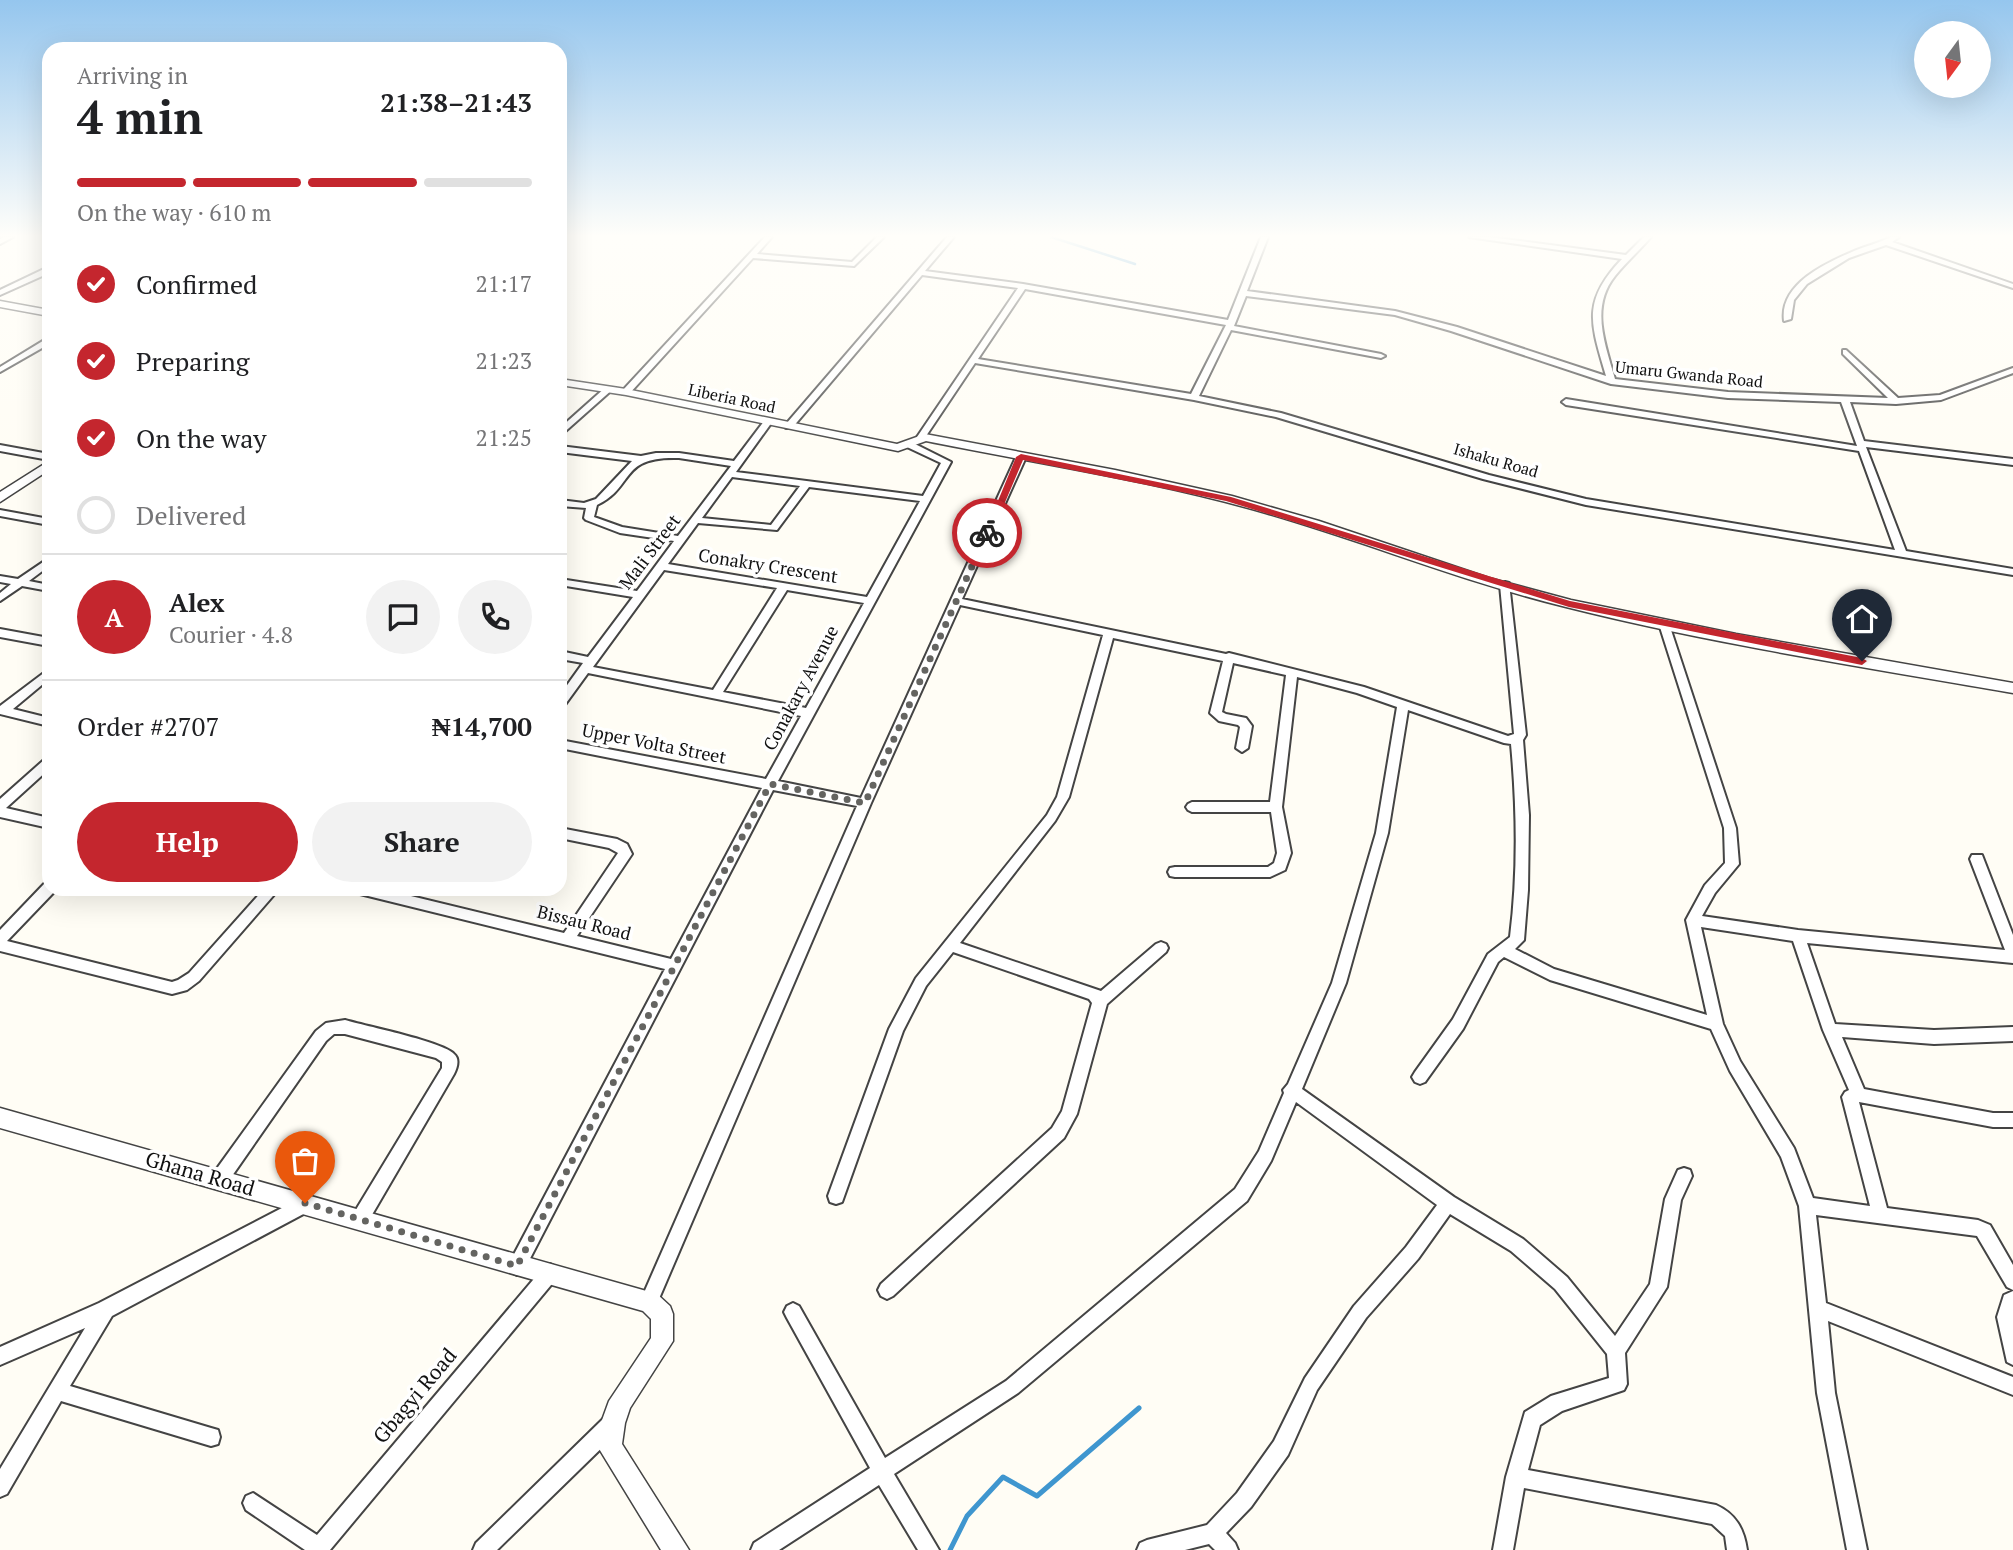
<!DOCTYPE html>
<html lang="en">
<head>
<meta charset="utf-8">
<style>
	body { margin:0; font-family:"PT Serif",serif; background:#f2f2f2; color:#202124; height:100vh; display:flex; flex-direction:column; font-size:26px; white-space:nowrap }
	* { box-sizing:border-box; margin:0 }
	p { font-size:23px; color:#757577 }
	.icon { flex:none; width:38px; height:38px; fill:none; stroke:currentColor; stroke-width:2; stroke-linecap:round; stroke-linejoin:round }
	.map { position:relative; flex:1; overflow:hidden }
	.sheet { position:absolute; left:42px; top:42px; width:525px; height:854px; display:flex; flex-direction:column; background:#fff; border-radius:21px; box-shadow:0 7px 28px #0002 }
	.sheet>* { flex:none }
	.needle { width:46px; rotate:195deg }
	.fabs { position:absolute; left:1914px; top:21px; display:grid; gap:14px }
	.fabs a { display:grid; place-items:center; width:77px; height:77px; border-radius:50%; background:#fff; box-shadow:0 7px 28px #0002; font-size:35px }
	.pin { position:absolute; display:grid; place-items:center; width:60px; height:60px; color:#fff; margin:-72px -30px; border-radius:50% 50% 50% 0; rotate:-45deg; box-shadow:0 0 7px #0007 }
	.pin .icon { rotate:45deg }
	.courier { position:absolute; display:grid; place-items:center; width:70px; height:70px; margin:-35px; border:5px solid #c4262e; border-radius:50%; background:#fff; color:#222; box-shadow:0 2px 9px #0007 }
	.head em { font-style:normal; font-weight:800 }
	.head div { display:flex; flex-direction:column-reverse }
	.head { display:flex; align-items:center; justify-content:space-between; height:119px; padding:0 35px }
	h1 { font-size:46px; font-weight:800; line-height:52px }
	.bar { display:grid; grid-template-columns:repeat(4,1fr); gap:10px 7px; align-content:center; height:84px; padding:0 35px }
	.bar i { height:9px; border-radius:5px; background:#e0e0e0 }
	.bar .on { background:#c4262e }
	.bar p { grid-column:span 4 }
	.line { display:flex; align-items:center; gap:18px; padding:0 35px; border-top:2px solid #e0e0e0 }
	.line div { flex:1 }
	.round { display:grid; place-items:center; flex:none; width:74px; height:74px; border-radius:37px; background:#f2f2f2 }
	ol { padding:0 35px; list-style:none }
	li { display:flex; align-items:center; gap:21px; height:77px }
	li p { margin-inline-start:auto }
	li .icon { padding:7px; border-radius:50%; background:#c4262e; color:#fff; stroke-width:4 }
	li:last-child { color:#757577 }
	li i { width:38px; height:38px; border:4px solid #e0e0e0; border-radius:50% }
	.action { display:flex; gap:14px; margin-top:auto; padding:14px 35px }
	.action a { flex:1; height:80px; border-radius:42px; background:#c4262e; color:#fff; font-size:28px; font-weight:800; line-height:80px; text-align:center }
	.action a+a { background:#f2f2f2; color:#202124 }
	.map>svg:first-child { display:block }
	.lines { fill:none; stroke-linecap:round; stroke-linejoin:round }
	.stream-far1 { stroke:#3f96cf; stroke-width:2.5 }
	.stream { stroke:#3f96cf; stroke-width:5 }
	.minor-casing { stroke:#444; stroke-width:4 }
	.tertiary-casing { stroke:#444; stroke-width:3 }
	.minor { fill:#fff; fill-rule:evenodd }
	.tertiary { fill:#fff; fill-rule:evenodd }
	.route { fill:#c4262e }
	.done { stroke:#646461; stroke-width:7; stroke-dasharray:0 12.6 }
	.labels { text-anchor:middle; stroke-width:7; stroke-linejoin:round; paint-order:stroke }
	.far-street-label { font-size:16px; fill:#111; stroke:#fff }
	.street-label { font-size:18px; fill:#111; stroke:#fff }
	.near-street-label { font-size:21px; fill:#111; stroke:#fff }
</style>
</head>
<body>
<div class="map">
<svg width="2013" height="1550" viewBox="0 0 2013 1550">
	<rect width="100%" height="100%" fill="#fffdf5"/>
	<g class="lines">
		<path class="stream-far1" d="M1051 237 1135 264"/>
		<path class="stream" d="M950 1550 967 1516 1003 1477 1037 1496 1139 1408"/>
		<defs>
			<path id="minor" d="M4 237H13L0 244V239Z
				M765 237H772L757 254 852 262 877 237H884L854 266 753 258 629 394H623V390Z
				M947 237H954L925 271 1023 284 1228 320 1261 237H1268L1247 291 1395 311 1457 327 1606 376C1591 324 1581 302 1622 259L1469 237H1489L1626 255 1644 237H1651C1639 251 1627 261 1615 276 1590 307 1605 344 1615 379L1728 392 1888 398 1843 354V350H1846L1898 398 1940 395 2013 368V373L1941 400 1896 404 1850 402 1864 441 2013 459V465L1866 447 1906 551 2013 569V575L1586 505 1483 479 1276 417 1194 400 975 363 924 439H918L917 437 1018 288 922 275 792 428H786V424ZM1025 289 1226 325 1191 394 978 359ZM1246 296 1395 315 1451 331 1611 384 1728 398 1841 402 1857 446 1566 399 1562 402 1566 405 1859 451 1895 550 1586 499 1489 475 1281 413 1199 396 1231 330 1381 358 1385 356 1381 354 1234 326Z
				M1891 237H1899L1892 242 2013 284V288L1886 245 1849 258 1807 284 1794 300 1791 319 1784 321C1779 284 1826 263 1854 251 1866 246 1879 243 1891 237Z
				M46 268H49V273L0 295V290Z
				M46 339H49V344L0 372V367Z
				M606 387 613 389 560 436V428Z
				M768 419 772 422 736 472 923 496 941 463 907 447V443H913L951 462 778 781 861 798 1016 457 1021 454 1026 457 962 599 1226 654 1229 653 1364 687 1508 736 1514 734 1500 585 1505 582 1509 583 1526 735 1523 740 1529 815 1528 890 1524 940 1515 949 1554 969 1707 1015 1686 920 1705 885 1725 863 1724 828 1659 624 1664 620 1669 624 1736 828 1739 864 1715 893 1702 916 1798 930 2005 950 1970 859 1972 855H1982L2013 935V963L1807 943 1835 1024 1934 1030 2013 1027V1041L1934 1044 1842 1037 1864 1089 1993 1113H2013V1127H1993L1859 1102 1887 1208 1978 1220 1990 1225 2013 1265V1290L2007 1287 1977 1236 1816 1215 1826 1303 2013 1377V1395L1828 1321 1835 1393 1867 1550H1847L1817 1393 1799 1206 1781 1157 1730 1071 1711 1029 1550 980 1504 957 1498 962 1463 1029 1425 1082 1420 1084 1415 1082 1412 1077 1415 1072 1453 1019 1488 954 1510 937C1518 873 1517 809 1511 744L1504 743 1408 710 1388 833 1346 983 1302 1089 1454 1197 1523 1239 1567 1277 1615 1336 1650 1284 1665 1199 1678 1170 1684 1168 1690 1170 1692 1176 1681 1200 1667 1287 1625 1353 1627 1384 1624 1390 1562 1411 1540 1425 1528 1470 1716 1505C1736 1514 1744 1529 1747 1550H1727L1725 1536 1712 1524 1524 1488 1513 1550H1493L1506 1477 1525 1412 1551 1396 1609 1378 1607 1354 1555 1289 1511 1251 1450 1214 1418 1259 1366 1318 1317 1390 1288 1455 1251 1507 1226 1533 1235 1543 1238 1550H1215L1209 1544 1185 1550H1137L1140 1543 1147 1540 1207 1525 1237 1493 1274 1441 1305 1378 1354 1306 1406 1247 1437 1205 1296 1102 1271 1161 1247 1201 1018 1393 894 1474 939 1550H918L879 1485 779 1550H751L754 1543 870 1468 787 1318 784 1312 787 1306 793 1303 799 1306 885 1458 1006 1381 1235 1189 1259 1151 1284 1093 1283 1090 1288 1084 1332 983 1376 833 1397 707 1357 693 1297 677 1282 807 1291 853 1285 870 1270 877H1175L1170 876 1168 872 1170 868 1175 867H1268L1274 863 1277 853 1271 812H1192L1188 810 1186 807 1188 804 1192 802H1270L1286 675 1233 663 1222 712 1226 714 1246 718 1252 726 1248 748 1242 752 1236 748 1240 727 1238 725 1219 721 1210 713 1223 661 1113 638 1069 797 1055 821 960 943 1101 991 1156 944 1161 942 1166 944 1168 948 1166 952 1107 1004 1077 1114 1064 1138 893 1296 887 1299 881 1296 878 1290 881 1284 1052 1128 1062 1111 1092 1003 1089 999 953 952 926 986 903 1031 842 1202 836 1204 830 1202 828 1196 889 1029 916 978 1047 815 1057 797 1103 635 960 605 871 803 655 1308 649 1311 643 1308 640 1302 857 806 773 790 523 1272 517 1275 511 1272 508 1266 511 1260 665 969 360 894 355 893 353 889H382L564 933 618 853 609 848 560 838V828L617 839 627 844 632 854 577 936 671 959 762 788 560 748V740L766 779 801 716 588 673 564 706 560 707V695L583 663 560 659V651L588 657 633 597 560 585V579L637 591 674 541 620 533 586 520 584 518 586 508 560 506V500L584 503 596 499 632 461 560 452V446L641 456 656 453H679L734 461 765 420ZM679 458 731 466 678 536 622 527 594 517 597 505C636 486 618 456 679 458ZM732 477 800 486 771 525 702 518ZM809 487 920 501 867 597 668 564 698 523 777 530ZM664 570 777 588 713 690 593 667ZM787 590 864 603 806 708 723 692ZM1701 927 1793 941 1823 1030 1849 1090 1845 1092 1842 1097 1870 1206 1813 1198 1794 1148 1740 1061 1723 1024Z
				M0 445 49 454V460L0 451Z
				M0 510 49 519V525L0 516Z
				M49 558V566L29 581 49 585V591L22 586 0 601V593L11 584 0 582V576L18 579Z
				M0 629 49 638V646L0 637Z
				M49 669V679L13 709 49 718V726L0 714V706Z
				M49 758V769L6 808 49 818V828L0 817V799L45 759Z
				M49 883V889H55L54 892 7 941 172 982 178 980 189 973 264 889H279L199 981 187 990 172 994 0 951V930L44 884Z
				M345 1020C365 1026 444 1042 454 1054 460 1059 457 1068 454 1074L366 1225 360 1227 354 1225 352 1219 354 1213 442 1068V1062L436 1058 345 1034H334L326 1041 225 1186 219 1188 213 1186 211 1180 213 1174 316 1031 326 1023Z
				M305 1196 311 1198 313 1204 311 1210 112 1316 70 1386 211 1428 218 1430 220 1437 218 1444 211 1446 61 1401 7 1494 0 1497V1469L85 1328 0 1365V1347L99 1303Z
				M550 1264 556 1267 559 1273 556 1279 330 1550H305L246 1510 243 1503 246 1496 253 1493 317 1535 544 1267Z
				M2013 1291V1365L2007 1362 1997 1317 2004 1295Z
				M610 1417 617 1419 619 1426 617 1433 497 1550H473L476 1543 603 1419Z"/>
			<path id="tertiary" d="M0 301 49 310V316L0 307Z
				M560 379 626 389 897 444 925 434 1115 470 1232 496 1319 521 1489 578 1571 600 1736 634 2013 683V693C1864 667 1713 644 1566 607 1464 582 1367 542 1266 513 1155 481 1040 464 926 441L898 451 626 395 560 385Z
				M49 461V470L0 502V492Z
				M0 1108 657 1294 670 1306 673 1314V1341L630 1408 625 1423 622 1444 689 1550H661L598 1447 601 1423 609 1401 651 1338V1319L643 1311 0 1128Z"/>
		</defs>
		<use href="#minor" class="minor-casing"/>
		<use href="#tertiary" class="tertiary-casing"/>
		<use href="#minor" class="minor"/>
		<use href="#tertiary" class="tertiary"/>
	</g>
	<linearGradient id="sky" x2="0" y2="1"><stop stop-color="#95c6ee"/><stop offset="0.52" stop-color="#fffefa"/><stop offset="1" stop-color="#fffefa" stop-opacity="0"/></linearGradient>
	<rect width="2013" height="454" fill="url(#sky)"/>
	<path class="route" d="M1021 454 1231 497 1570 601 1862 658 1867 661 1862 665 1569 607 1226 501 1023 460 992 533 984 535 1016 457Z"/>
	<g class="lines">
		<path class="done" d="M305 1203 517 1266 770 784 865 803 987 533"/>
	</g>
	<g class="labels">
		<g class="far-street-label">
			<text transform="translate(1689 374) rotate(6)" y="6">Umaru Gwanda Road</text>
			<text transform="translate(732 398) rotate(12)" y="6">Liberia Road</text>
			<text transform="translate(1496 460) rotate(16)" y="6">Ishaku Road</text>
		</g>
		<g class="street-label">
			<text transform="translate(650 552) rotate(-53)" y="6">Mali Street</text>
			<text transform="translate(768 566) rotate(9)" y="6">Conakry Crescent</text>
			<text transform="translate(801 688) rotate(-62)" y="6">Conakary Avenue</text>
			<text transform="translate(654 744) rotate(11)" y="6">Upper Volta Street</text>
			<text transform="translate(584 923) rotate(14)" y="6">Bissau Road</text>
		</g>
		<g class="near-street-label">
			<text transform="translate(200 1174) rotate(16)" y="7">Ghana Road</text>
			<text transform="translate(415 1396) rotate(-50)" y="7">Gbagyi Road</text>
		</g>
	</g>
</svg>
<div class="fabs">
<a><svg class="needle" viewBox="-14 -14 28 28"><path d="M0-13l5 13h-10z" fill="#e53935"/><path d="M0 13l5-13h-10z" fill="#757577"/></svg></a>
</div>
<div class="pin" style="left:305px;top:1203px;background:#ea580c"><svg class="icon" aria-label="bag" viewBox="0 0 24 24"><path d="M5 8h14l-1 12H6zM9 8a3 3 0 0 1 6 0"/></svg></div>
<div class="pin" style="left:1862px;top:661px;background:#1f2937"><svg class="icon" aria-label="home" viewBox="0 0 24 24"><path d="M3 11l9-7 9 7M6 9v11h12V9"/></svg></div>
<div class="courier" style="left:987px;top:533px"><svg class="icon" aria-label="bike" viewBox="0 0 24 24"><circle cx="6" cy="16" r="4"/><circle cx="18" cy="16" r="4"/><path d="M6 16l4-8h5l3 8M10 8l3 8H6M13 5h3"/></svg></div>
<section class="sheet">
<div class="head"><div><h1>4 min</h1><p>Arriving in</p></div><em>21:38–21:43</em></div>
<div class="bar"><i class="on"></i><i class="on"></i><i class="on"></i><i></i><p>On the way · 610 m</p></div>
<ol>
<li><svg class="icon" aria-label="check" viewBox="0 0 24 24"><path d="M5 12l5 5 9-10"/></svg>Confirmed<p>21:17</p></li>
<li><svg class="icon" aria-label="check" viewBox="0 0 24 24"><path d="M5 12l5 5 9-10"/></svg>Preparing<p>21:23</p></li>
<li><svg class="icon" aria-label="check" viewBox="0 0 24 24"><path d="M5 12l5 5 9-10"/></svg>On the way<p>21:25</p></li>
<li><i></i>Delivered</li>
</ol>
<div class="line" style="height:126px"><b class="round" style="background:#c4262e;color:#fff">A</b><div><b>Alex</b><p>Courier · 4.8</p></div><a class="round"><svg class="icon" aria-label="chat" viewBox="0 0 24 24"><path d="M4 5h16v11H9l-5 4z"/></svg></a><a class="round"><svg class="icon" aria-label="phone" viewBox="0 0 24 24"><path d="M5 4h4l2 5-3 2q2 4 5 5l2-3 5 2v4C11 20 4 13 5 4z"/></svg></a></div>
<div class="line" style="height:91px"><div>Order #2707</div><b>₦14,700</b></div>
<div class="action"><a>Help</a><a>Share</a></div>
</section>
</div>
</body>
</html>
